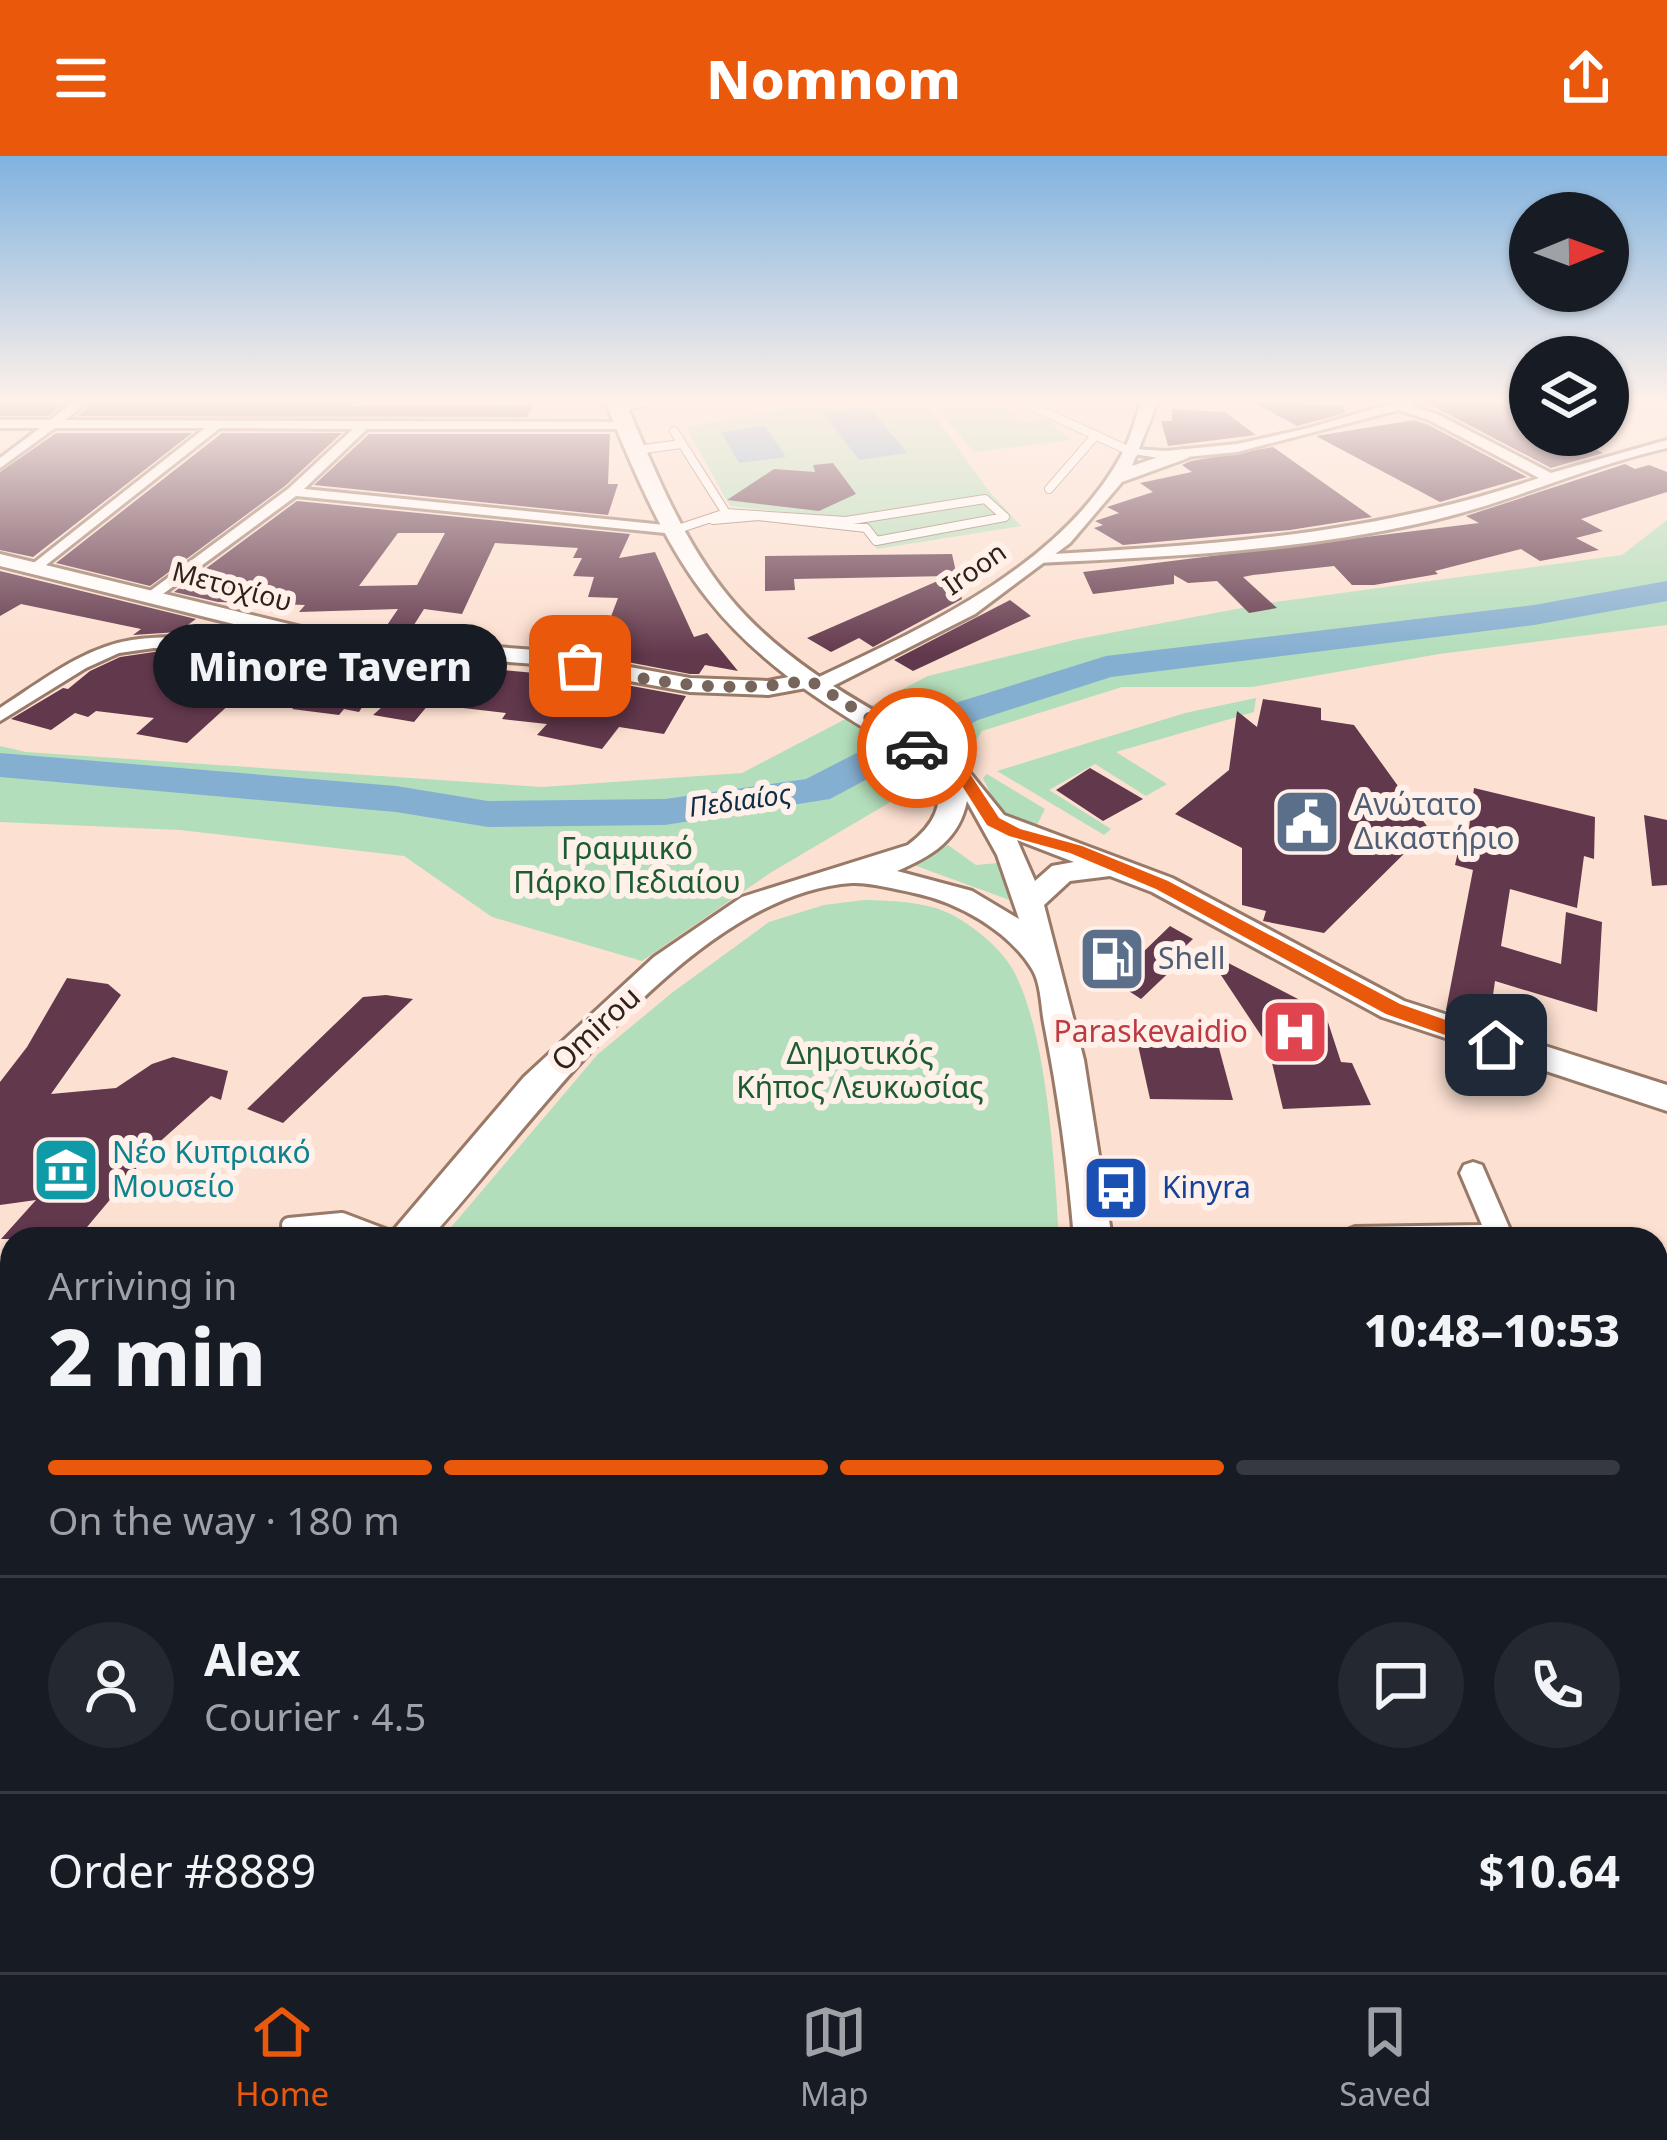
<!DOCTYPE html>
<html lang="en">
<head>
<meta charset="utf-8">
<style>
	body { margin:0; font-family:"Noto Sans",sans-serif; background:#242831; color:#f1f3f6; height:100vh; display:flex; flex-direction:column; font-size:45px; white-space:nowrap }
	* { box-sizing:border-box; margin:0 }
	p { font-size:39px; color:#9ea1a6 }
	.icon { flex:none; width:66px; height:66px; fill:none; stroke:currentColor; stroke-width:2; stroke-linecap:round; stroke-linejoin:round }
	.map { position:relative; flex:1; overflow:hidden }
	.side { position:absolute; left:0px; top:1071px; width:1668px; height:747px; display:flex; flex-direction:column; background:#171b24; border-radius:36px 36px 0 0; box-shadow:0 3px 9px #0004 }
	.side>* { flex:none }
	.needle { width:78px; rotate:89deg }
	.buttons { position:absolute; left:1509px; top:36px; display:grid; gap:24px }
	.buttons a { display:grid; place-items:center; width:120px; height:120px; border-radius:50%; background:#171b24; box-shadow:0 3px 9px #0004; font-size:60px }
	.pin { position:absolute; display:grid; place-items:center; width:102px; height:102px; color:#fff; margin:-51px; border-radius:24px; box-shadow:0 6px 18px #0006 }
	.courier { position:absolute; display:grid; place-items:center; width:120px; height:120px; margin:-60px; border:9px solid #ea580c; border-radius:50%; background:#fff; color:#222; box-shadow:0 3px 15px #0007 }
	.bubble { position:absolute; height:84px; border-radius:42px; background:#171b24; box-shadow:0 3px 9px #0004; font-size:39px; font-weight:800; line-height:84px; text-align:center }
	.headline em { font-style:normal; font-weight:800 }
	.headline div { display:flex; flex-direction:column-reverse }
	.headline { display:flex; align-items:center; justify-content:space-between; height:204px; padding:0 48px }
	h1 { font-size:78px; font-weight:800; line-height:90px }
	.bar { display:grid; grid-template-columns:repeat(4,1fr); gap:18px 12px; align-content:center; height:144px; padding:0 48px }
	.bar i { height:15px; border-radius:9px; background:#363941 }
	.bar .current { background:#ea580c }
	.bar p { grid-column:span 4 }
	.line { display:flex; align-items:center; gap:30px; padding:0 48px; border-top:3px solid #363941 }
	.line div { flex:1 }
	.round { display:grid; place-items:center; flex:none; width:126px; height:126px; border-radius:63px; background:#242831 }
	header { display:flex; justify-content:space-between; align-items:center; height:156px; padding:0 48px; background:#ea580c; color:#fff; font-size:54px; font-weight:800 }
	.menu { display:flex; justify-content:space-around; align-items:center; height:168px; border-top:3px solid #363941; background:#171b24; font-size:33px; color:#9ea1a6 }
	.menu a { display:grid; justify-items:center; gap:6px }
	.menu .current { color:#ea580c }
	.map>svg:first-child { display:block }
	.green { fill:#b3debb }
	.water { fill:#85afd1 }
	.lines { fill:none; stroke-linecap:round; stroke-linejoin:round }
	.river { fill:#85afd1; fill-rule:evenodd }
	.building { fill:#62384c; fill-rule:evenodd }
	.lane-far1-casing { stroke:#997a68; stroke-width:10 }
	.lane-casing { stroke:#997a68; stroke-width:20 }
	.street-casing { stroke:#997a68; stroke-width:6 }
	.secondary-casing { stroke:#997a68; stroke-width:6 }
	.primary-casing { stroke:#997a68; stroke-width:6 }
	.lane-far1 { stroke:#fff; stroke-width:8 }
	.lane { stroke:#fff; stroke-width:14 }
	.street { fill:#fff; fill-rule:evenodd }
	.secondary { fill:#fff; fill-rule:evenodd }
	.primary { fill:#fff; fill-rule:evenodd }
	.route { fill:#ea580c }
	.done { stroke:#77645b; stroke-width:12; stroke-dasharray:0 21.6 }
	.labels { text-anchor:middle; stroke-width:12; stroke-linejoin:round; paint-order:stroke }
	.far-street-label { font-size:27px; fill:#2f221b; stroke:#fff0e9 }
	.far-water-label { font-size:27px; font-style:italic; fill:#0d2e46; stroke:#fff0e9 }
	.service-label { font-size:30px; fill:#4e5e75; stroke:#fff0e9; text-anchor:start }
	.park-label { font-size:30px; fill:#1b5c31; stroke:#fff0e9 }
	.street-label { font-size:30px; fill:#2f221b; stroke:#fff0e9 }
	.health-label { font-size:30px; fill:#be3a42; stroke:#fff0e9; text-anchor:end }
	.culture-label { font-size:30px; fill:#0d838f; stroke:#fff0e9; text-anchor:start }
	.transit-label { font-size:30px; fill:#164399; stroke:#fff0e9; text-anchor:start }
</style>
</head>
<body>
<header><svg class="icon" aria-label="menu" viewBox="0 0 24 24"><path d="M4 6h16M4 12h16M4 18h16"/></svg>Nomnom<svg class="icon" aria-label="share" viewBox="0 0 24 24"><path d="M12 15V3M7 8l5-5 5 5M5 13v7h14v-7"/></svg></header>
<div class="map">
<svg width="1667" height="1816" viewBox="0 0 1667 1816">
	<rect width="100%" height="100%" fill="#fce0d1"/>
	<path class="green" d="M821 245H924L989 335 1021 370 877 393 861 374H851L841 362 730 350 686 271Z
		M930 245H995L1021 266 1048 263 1070 284 974 296Z
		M1667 364V469L1439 498 1252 531H1122L982 575 965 602 770 717 642 805 492 761 404 700 180 674 0 666V590L26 596 542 631 742 617 928 520 1078 483 1268 447 1622 399Z
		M1256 542 1254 556 1116 596 1167 628 1146 640 1095 608 1049 634 1111 673 1104 679 997 615 1185 557Z
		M987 618 1045 653 1035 673 999 656 983 622Z
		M948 689 976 709 998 707 1015 746 911 708Z
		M864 744C891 745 921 745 946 756 969 766 997 789 1010 809 1047 867 1055 1014 1059 1083H441L598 898 673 836 769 766 824 749Z
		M324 1806H1099L1101 1816H323Z"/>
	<path class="water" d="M870 252 907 297 859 304 824 258Z
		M765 270 786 301 739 307 721 276Z"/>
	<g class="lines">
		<path class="river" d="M1667 425V445L1534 469 1111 521 978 564 830 643 665 669 488 671 396 656 0 621V597L396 630 488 645 665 643 806 623 952 548 1106 500 1534 449Z"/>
	</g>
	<path class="building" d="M356 245 353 250 533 249 527 261 78 260 92 248Z
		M1423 245H1497L1530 261V279H1566L1603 297 1551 312Z
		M0 247 64 248 48 260H0Z
		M1255 247 1333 249 1343 250 1345 257 1297 270Z
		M1172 253 1225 256 1256 279 1168 290 1161 265H1172Z
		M1414 264 1427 268 1527 321 1440 346 1316 280Z
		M56 277H192L33 401 0 394V316Z
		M222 277H342L285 330 150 430 56 407Z
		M369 278H610L608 328H618L608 359 314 329Z
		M1273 291 1372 361 1290 374 1123 389 1094 372 1103 369 1095 365 1119 357 1107 351 1153 336 1140 327 1192 316 1182 309 1191 305Z
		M833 307 856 338 819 355 727 344 774 313 815 316 813 309Z
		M1625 308 1635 313 1649 309 1667 316V336L1581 363 1603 375 1576 382 1599 394 1540 405 1521 393 1435 415 1438 418 1374 429H1352L1334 410 1253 419 1243 421 1277 452 1249 457 1217 425 1188 427 1174 419V428L1093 438 1083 416 1479 367 1466 360Z
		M297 345 630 378 619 402 655 396 694 481 707 477 738 515 705 509 699 518H690L596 500 618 442 588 441 594 421 573 420 582 402H573L578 392 495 387 462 458 424 453 407 480 381 478 398 453 299 456 305 449 218 446 174 436ZM398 377H445L417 429 359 430Z
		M952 398 962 443 873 491 859 482 831 496 807 482 949 420 794 423 795 434 765 435V400Z
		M0 415 196 463 178 476 133 479 141 473 21 448 0 460Z
		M1010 444 1031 460 913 515 894 504Z
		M154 496 362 507 367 500 393 502 359 556 344 553 339 559 292 553 306 540 243 536 187 587 136 578 154 562 96 555 88 561 75 557 51 574 11 563 63 532 68 533 90 515 120 501Z
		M434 505 505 510 503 514 588 522 686 540 664 578 619 571 602 593 537 579 547 568 502 563 506 557 429 548 414 566 373 559Z
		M1263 543 1321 552V564L1354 569 1429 673 1324 777 1263 765 1266 755 1242 749V692L1175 658 1229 614 1237 555 1257 571Z
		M1090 612 1143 643 1103 665 1056 634Z
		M1474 632 1595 661 1594 703 1584 700 1577 752 1510 733 1501 790 1561 808 1566 756 1602 766 1597 856 1495 825 1489 867 1446 854 1473 714 1455 709 1460 687 1467 688Z
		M1644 659 1667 664V729L1652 730Z
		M1170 770 1193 783 1173 802 1180 806 1141 843 1086 807 1115 783 1140 799Z
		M1205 795 1325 857 1341 906 1352 907 1371 949 1283 953 1268 890Z
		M67 822 108 828 121 839 51 938 116 932 152 908 173 901 228 915 221 944 211 940 155 990 77 1083H1L36 1044 0 1049V926L27 891Z
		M386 839 413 843 283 967 247 953 363 841Z
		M1136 880 1216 881 1233 944 1150 943Z"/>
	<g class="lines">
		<defs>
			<path id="lane-far1" d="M1021 245 1134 297
				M618 251 652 245
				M674 275 726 357
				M637 294 681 288
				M1049 333 1096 279
				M675 374 726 357 846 365 985 343 1005 361 876 385 866 372 758 360 713 364"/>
			<path id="lane" d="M289 1069 342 1064 392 1083"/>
			<path id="street" d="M75 245H89L65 264 626 266 632 270 630 273H367L304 333 675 370 682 374 675 378 296 340 152 446 146 444V438L288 333 353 273 220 272 36 417 31 415V409L205 272H55L0 312V302L40 272H0V264H50Z
				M1400 245H1419L1411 250 1437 258 1551 317 1667 284V292C1583 311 1505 349 1421 367 1295 395 1165 401 1037 407L1030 403 1037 399C1212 389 1372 380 1539 322L1429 264 1398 254 1237 296 1166 303 1127 297 1134 293 1166 295 1237 288 1309 272Z
				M310 477 316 479V485L266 494 154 492 119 497 86 512 0 565V552C42 525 82 492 132 484 192 475 251 490 310 477Z
				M1473 1006 1482 1009 1514 1083H1341L1345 1075 1355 1071 1482 1069 1460 1017 1464 1009Z"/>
			<path id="secondary" d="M1142 245H1158L1132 310 1182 293 1191 298 1188 302 1122 326 1070 387 975 458 817 538 806 532 768 539 690 536 536 508 334 493 0 410V398L334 479 536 494 690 522 768 525 809 517 819 521C928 470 1062 409 1122 298 1131 282 1135 262 1142 245Z
				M953 605 962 607 1004 659 1172 722 1404 845 1667 929V955L1382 861 1152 736 1110 720 1070 725 1044 749 1084 904 1112 1083H1074C1068 1010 1058 938 1044 867 1041 851 1041 827 1032 813 1009 775 958 746 914 737 896 733 868 726 852 727 688 738 531 972 429 1083H386L524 921 654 801 742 741 908 689C938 666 941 650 940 613ZM967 645 997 699 1019 763 972 735 897 715C932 700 959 684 967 645ZM1017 684 1074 706 1052 710 1035 725Z
				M12 1510V1567L0 1572V1515Z
				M1138 1806H1194L1196 1816H1140Z"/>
			<path id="primary" d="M605 245H625C654 313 682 384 729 441 791 516 882 558 964 606L968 613 964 620C937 626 905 597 883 583 715 484 677 422 605 245Z"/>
		</defs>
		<use href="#lane-far1" class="lane-far1-casing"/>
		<use href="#lane" class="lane-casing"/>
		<use href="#street" class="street-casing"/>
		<use href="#secondary" class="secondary-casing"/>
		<use href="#primary" class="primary-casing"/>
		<use href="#lane-far1" class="lane-far1"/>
		<use href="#lane" class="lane"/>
		<use href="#street" class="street"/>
		<use href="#secondary" class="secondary"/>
		<use href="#primary" class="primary"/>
	</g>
	<linearGradient id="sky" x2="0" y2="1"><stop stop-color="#80b2df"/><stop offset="0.49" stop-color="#fef1ea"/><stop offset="1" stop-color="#fef1ea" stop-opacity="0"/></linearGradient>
	<rect width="1667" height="499" fill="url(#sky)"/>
	<path class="route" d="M917 587 970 618 999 662 1020 673 1082 690 1168 725 1400 848 1503 884 1506 889 1496 897 1386 858 1156 733 1070 697 1009 680 987 669 959 625 911 595Z"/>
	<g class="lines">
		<path class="done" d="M580 510C656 527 732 539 809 524L917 592"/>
	</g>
	<defs>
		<symbol id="civic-square" viewBox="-11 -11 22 22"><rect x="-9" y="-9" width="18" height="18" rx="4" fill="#5c6f8a" stroke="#fff0e9"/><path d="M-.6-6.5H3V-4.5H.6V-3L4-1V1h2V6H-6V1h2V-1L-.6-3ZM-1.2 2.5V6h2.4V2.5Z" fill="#fff"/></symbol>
		<symbol id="fuel-square" viewBox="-11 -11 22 22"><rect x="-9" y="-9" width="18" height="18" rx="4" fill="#5c6f8a" stroke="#fff0e9"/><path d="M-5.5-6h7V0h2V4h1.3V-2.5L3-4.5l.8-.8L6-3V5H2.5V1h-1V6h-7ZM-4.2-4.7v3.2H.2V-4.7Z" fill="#fff"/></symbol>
		<symbol id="hospital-square" viewBox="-11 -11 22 22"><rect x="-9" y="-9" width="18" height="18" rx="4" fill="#e0444e" stroke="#fff0e9"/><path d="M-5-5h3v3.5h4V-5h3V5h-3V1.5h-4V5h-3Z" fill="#fff"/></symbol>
		<symbol id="museum-square" viewBox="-11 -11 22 22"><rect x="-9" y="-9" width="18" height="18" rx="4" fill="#0f9aa8" stroke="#fff0e9"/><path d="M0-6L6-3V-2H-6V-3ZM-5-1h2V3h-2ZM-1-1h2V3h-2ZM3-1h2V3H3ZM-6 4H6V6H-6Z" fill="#fff"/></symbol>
		<symbol id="bus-square" viewBox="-11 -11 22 22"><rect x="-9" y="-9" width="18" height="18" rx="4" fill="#1a4fb4" stroke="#fff0e9"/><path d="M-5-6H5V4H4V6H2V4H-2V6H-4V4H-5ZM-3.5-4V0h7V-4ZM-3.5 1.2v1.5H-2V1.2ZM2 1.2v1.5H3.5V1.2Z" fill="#fff"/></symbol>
	</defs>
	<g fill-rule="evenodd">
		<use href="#civic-square" x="1269" y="628" width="76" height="76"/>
		<use href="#fuel-square" x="1074" y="765" width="76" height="76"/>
		<use href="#hospital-square" x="1257" y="838" width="76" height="76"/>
		<use href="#museum-square" x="28" y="976" width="76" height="76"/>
		<use href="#bus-square" x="1078" y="994" width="76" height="76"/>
	</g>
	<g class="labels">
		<g class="far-street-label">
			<text transform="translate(975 413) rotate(-35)" y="9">Iroon</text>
			<text transform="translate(232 431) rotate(15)" y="9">Μετοχίου</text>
		</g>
		<g class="far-water-label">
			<text transform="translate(740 645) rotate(-8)" y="9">Πεδιαίος</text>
		</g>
		<g class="service-label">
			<text x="1354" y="659">Ανώτατο<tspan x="1354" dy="34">Δικαστήριο</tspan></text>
			<text x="1158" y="813">Shell</text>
		</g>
		<g class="park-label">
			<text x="627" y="703">Γραμμικό<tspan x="627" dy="34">Πάρκο Πεδιαίου</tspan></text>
			<text x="860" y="908">Δημοτικός<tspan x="860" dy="34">Κήπος Λευκωσίας</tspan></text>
		</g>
		<g class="street-label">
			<text transform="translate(596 873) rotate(-43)" y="10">Omirou</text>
		</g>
		<g class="health-label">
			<text x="1248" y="886">Paraskevaidio</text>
		</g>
		<g class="culture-label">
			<text x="112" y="1007">Νέο Κυπριακό<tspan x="112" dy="34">Μουσείο</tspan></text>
		</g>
		<g class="transit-label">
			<text x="1162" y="1042">Kinyra</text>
		</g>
	</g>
</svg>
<div class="buttons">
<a><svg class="needle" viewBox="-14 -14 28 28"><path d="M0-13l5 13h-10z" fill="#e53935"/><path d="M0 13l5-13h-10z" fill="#9ea1a6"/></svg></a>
<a><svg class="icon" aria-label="layers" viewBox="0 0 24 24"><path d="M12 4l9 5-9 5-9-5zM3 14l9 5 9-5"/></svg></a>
</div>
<div class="pin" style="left:580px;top:510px;background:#ea580c"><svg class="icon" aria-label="bag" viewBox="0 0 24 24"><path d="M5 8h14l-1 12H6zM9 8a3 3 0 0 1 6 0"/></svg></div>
<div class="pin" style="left:1496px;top:889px;background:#1f2937"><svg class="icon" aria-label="home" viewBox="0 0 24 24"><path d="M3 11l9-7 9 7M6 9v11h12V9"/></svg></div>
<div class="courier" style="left:917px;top:592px"><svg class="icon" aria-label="car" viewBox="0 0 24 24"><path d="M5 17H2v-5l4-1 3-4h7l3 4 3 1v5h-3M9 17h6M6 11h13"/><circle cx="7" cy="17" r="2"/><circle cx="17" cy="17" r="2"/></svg></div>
<div class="bubble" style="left:153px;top:468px;width:354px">Minore Tavern</div>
<section class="side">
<div class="headline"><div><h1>2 min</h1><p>Arriving in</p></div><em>10:48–10:53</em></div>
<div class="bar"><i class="current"></i><i class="current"></i><i class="current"></i><i></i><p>On the way · 180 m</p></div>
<div class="line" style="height:216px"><a class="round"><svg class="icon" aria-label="person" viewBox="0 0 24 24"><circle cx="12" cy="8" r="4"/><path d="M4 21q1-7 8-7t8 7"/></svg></a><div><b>Alex</b><p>Courier · 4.5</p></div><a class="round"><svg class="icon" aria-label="chat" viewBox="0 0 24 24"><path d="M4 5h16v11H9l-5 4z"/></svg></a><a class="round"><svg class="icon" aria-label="phone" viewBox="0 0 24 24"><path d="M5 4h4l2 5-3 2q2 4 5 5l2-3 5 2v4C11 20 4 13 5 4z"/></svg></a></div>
<div class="line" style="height:156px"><div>Order #8889</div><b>$10.64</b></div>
</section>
</div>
<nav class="menu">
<a class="current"><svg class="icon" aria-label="home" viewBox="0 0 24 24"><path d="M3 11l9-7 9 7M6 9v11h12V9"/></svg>Home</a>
<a><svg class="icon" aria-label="map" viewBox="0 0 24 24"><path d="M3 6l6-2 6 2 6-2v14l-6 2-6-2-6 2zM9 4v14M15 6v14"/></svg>Map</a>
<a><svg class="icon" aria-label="saved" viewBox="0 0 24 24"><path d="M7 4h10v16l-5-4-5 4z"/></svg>Saved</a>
</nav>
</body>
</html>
